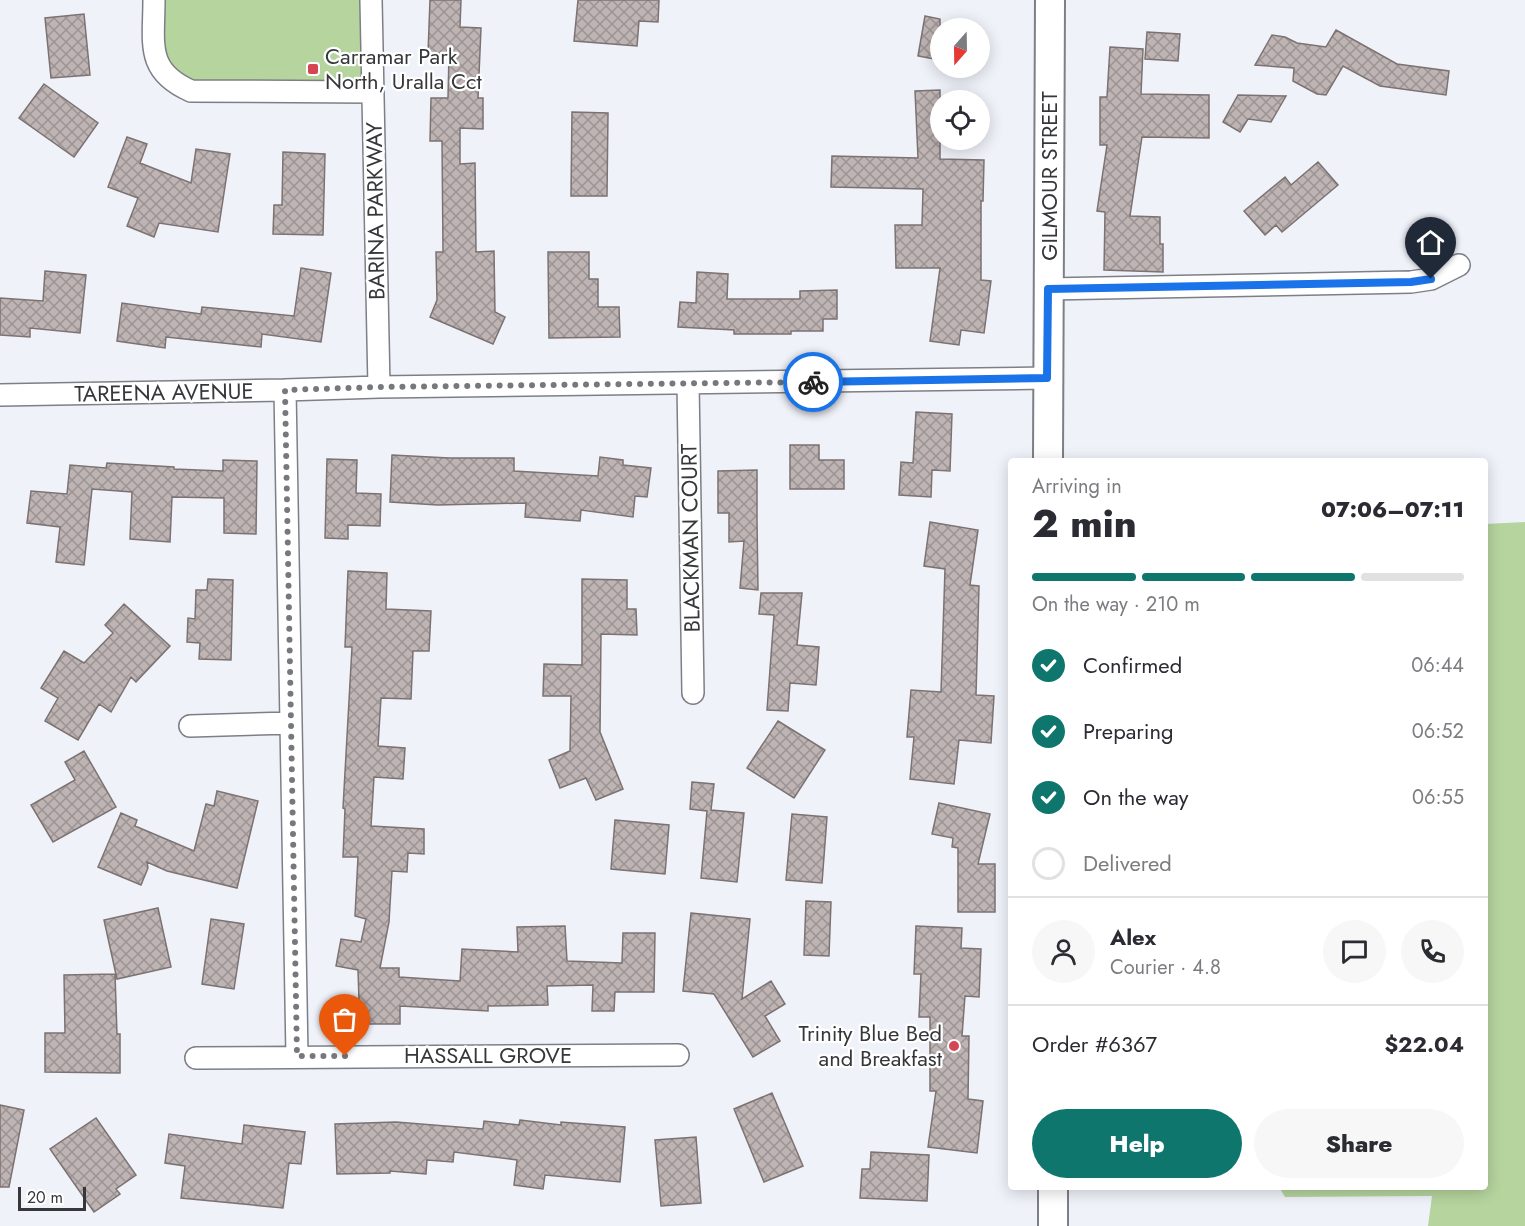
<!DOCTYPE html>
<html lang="en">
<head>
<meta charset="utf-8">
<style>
	body { margin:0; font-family:Jost,sans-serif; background:#f7f7f7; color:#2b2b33; height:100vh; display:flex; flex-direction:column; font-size:22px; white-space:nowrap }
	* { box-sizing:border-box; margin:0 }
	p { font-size:20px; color:#7c7c81 }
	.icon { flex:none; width:33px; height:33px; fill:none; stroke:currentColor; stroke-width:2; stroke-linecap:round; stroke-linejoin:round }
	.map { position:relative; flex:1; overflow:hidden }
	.side { position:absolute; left:1008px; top:458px; width:480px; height:732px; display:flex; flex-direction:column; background:#fff; border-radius:6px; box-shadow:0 3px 15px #0003 }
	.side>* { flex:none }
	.needle { width:39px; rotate:200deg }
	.tools { position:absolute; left:930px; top:18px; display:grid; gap:12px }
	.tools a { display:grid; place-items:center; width:60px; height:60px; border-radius:50%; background:#fff; box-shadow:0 3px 15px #0003; font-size:30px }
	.scale { position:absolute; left:18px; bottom:15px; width:68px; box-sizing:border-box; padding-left:6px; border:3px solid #36373a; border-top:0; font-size:16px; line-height:21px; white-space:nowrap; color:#36373a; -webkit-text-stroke:4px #fff; paint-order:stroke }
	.pin { position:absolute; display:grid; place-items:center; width:51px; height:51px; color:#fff; margin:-62px -26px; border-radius:50% 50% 50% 0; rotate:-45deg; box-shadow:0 0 6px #0007 }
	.pin .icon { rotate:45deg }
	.courier { position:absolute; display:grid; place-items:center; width:60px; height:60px; margin:-30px; border:4px solid #1a73e8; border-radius:50%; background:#fff; color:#222; box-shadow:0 2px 8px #0007 }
	.headline em { font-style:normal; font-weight:800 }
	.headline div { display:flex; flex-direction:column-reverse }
	.headline { display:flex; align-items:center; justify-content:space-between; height:102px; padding:0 24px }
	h1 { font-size:39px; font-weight:800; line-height:45px }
	.bar { display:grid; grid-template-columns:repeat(4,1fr); gap:9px 6px; align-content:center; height:72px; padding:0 24px }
	.bar i { height:8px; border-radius:4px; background:#e1e1e2 }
	.bar .selected { background:#0f766e }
	.bar p { grid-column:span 4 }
	.line { display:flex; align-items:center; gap:15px; padding:0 24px; border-top:2px solid #e1e1e2 }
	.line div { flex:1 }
	.round { display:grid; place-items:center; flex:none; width:63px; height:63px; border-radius:32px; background:#f7f7f7 }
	ol { padding:0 24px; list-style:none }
	li { display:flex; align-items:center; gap:18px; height:66px }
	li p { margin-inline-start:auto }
	li .icon { padding:6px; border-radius:50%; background:#0f766e; color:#fff; stroke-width:4 }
	li:last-child { color:#7c7c81 }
	li i { width:33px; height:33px; border:3px solid #e1e1e2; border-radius:50% }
	.cta { display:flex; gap:12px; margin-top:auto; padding:12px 24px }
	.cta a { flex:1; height:69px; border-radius:36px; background:#0f766e; color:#fff; font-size:24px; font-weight:800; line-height:69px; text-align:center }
	.cta a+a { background:#f7f7f7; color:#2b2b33 }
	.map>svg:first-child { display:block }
	.green { fill:#b5d49e }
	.building { fill:url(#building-cross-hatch); stroke:#7b7271; stroke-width:1.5 }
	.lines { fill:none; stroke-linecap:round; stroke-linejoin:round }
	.minor-casing { stroke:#7d7f86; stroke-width:24 }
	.secondary-casing { stroke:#7d7f86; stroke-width:32 }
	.minor { stroke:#fff; stroke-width:21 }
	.secondary { stroke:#fff; stroke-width:28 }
	.done { stroke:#77787d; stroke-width:6; stroke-dasharray:0 10.8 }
	.route { stroke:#1a73e8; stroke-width:8 }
	.poi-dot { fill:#d64554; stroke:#fff; stroke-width:2 }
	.labels { text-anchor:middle; stroke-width:4.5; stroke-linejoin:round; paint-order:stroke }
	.poi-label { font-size:22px; fill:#36373a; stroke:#fff; text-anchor:start }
	.street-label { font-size:22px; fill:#36373a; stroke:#fff }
</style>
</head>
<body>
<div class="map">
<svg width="1525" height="1226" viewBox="0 0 1525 1226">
	<defs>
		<pattern id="building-cross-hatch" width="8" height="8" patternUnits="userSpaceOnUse" patternTransform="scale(1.5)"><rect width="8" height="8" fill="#beb4b3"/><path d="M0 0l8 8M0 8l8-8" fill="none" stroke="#9b9393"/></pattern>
	</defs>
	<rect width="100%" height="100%" fill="#f0f2fa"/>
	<path class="green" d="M154 0H371L372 92H202L167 77Z
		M1525 522V1226H1428L1432 1196 1285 1197 1279 1187 1485 1186V524Z"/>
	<path class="building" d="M430 0H461L460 27 481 28 478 98H483V129L460 128V164L475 163 476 252 494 251 495 312 505 317 493 344 430 317 437 300 436 252H443L442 141H430L431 98H448L449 54 428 53Z
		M578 0H659L658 22 639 21 637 46 574 41Z
		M84 14 90 75 51 78 45 18Z
		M925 16 940 19V60L918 56Z
		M1336 30 1397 64 1449 71 1446 95 1380 86 1343 66 1326 95 1317 94 1293 81 1294 68 1255 65 1272 35 1285 37 1297 43 1326 47Z
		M1147 32 1180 34 1178 61 1145 59Z
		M1110 47 1143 49 1141 94 1209 95V138L1142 137 1130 216 1160 217V244H1163V272L1104 270 1105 212 1097 211 1107 145H1100V97H1107Z
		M44 84 98 123 74 157 19 118Z
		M940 90V159L984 160 983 201H981V280L991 281 984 333 961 330 959 345 930 341 940 268H896L895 225H922L923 189 831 187 832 156 918 158 915 91Z
		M1238 95 1286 96 1271 122 1248 119 1240 132 1223 122Z
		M572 112 608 113 607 196H571Z
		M127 137 147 144 140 163 191 183 196 149 230 154 218 232 159 223 154 237 127 226 138 198 108 187Z
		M283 152 325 154 323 235 273 234 274 205H282Z
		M1318 162 1338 185 1282 232 1276 225 1265 235 1244 211 1285 177 1291 185Z
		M548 252H589V279H598V307H619L620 337 549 338Z
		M301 268 331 273 321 342 262 334 261 347 166 337 165 348 117 341 122 303 201 314 202 307 294 316Z
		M45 271 86 275 80 333 30 328V337L0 335V298L43 301Z
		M697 272 728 274 727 299H800V291L837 290V319H823V331H791V334H734V330L678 327 680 302 696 303Z
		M916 412 952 414 950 471 932 470 931 497 899 495 901 462 913 463Z
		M790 445H819V460H844V489H790Z
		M392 455 449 458H514V471L598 476 600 457 623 460V465L651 468 647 497 635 496 633 517 581 510 580 521 525 517 526 503 438 505 390 502Z
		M327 459 357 460 356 493 381 494 380 526 348 525V539L325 538Z
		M223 460 257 461 256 534 224 533V498L172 497 170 542 130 539 132 492 92 489 84 565 56 562 60 527 27 523 31 491 67 494 70 465 106 468 107 463 174 467V469L223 471Z
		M757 470V520L758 590 740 588 744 541 729 542V513H718V471Z
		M930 522 978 530 970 585 979 586 976 695 994 696 991 743 959 740 954 784 910 779 914 737H907L911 690 941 692 945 569 924 566Z
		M348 571 387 573 386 609 431 611 429 651H413L411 699 381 698 378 746 405 748 403 779 374 777 371 826 424 829V854L408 853 407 872 392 871 389 922 380 968H399V977L460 981 462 949 518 952 517 927 565 926 567 961 622 963 623 933H655L654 992H615L614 1011H592L593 985 547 986 548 1005 488 1006V1011L400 1006V1024H345V1001H359L358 970 336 966 341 939 361 942 366 919 355 916 358 857H343L345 809 343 808 352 647H345Z
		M208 579 233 580 231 660 199 659 200 643 187 642 188 618 195 619 196 590H207Z
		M582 579 627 580V609H636L637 635 601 634 600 732 623 789 596 800 586 778 560 788 549 760 570 751 571 696H543L544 664 582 665Z
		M761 593H802L797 645 819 647 816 685 790 683 788 711 767 710 774 615 759 614Z
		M124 604 170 646 136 682 131 677 111 712 99 704 78 740 45 721 58 698 41 688 64 651 84 663 113 633 105 625Z
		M778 721 825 750 794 798 747 768Z
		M84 751 116 807 53 842 31 805 75 780 65 762Z
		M692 782 714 784 711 810 744 813 737 882 701 878 707 811 690 809Z
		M217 791 258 801 237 888 167 871 147 862 148 868 141 885 98 867 121 813 137 820 135 826 194 851 206 804 214 806Z
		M939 803 990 814 978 864H995V912H958V848L952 847 953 838 932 834Z
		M792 814 827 817 822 883 786 880Z
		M615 820 669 825 665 874 611 869Z
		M806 901 831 902 829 956 804 955Z
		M158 908 171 967 117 979 104 920Z
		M691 913 750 919 742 999 771 981 785 1004 765 1016 780 1041 753 1057 714 994 683 991Z
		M211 919 244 924 234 989 202 984Z
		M916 926 962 928 961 948 981 949 979 997 965 996 962 1036H969L968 1099 983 1101 977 1153 928 1147 936 1091H930V1017H919L921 974H914Z
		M115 974 117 1034H120V1073L45 1072V1033H65L64 975Z
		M772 1093 803 1166 764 1182 734 1109Z
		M0 1105 24 1110 9 1187H0Z
		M96 1118 136 1175 116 1189 120 1194 94 1212 50 1149Z
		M520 1120 561 1125V1122L625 1127 620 1182 545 1175 543 1189 514 1185 517 1160 454 1152 453 1162 427 1160 426 1174 390 1171V1173L337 1174 335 1124 396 1122 483 1129 484 1121 519 1125Z
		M244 1125 305 1132 301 1164 289 1163 283 1208 181 1198 185 1166 165 1163 169 1134 242 1144Z
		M696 1137 701 1203 661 1206 655 1140Z
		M871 1152 929 1155 927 1201 860 1198 862 1169H870Z"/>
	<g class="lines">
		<defs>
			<path id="minor" d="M154 0C154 43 145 71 191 91L372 92
				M371 0 379 387
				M1048 289 1411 282 1431 279 1459 265
				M688 383 693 693
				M285 390 297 1056
				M0 395 285 390 379 387 1047 378
				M190 726 290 723
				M196 1058 678 1055"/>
			<path id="secondary" d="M1048 460 1050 0
				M1053 1186V1226"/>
		</defs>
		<use href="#minor" class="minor-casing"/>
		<use href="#secondary" class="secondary-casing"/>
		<use href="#minor" class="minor"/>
		<use href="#secondary" class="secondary"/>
	</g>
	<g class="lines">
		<path class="done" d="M345 1056H297L285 390 379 387 813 382"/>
		<path class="route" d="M813 382 1047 378 1048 289 1411 282 1431 279"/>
	</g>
	<g class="poi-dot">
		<rect x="307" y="63" width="12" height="12" rx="3"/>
		<circle cx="954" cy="1046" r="6"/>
	</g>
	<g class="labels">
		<g class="poi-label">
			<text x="325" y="64">Carramar Park<tspan x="325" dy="25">North, Uralla Cct</tspan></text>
			<text x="942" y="1041" text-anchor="end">Trinity Blue Bed<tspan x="942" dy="25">and Breakfast</tspan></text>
		</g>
		<g class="street-label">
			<text transform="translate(1049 176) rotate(-90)" y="8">GILMOUR STREET</text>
			<text transform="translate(375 211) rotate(-91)" y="8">BARINA PARKWAY</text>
			<text transform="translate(164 392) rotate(-1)" y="8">TAREENA AVENUE</text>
			<text transform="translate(690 538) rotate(-91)" y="8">BLACKMAN COURT</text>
			<text x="488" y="1063">HASSALL GROVE</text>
		</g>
	</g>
</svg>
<div class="tools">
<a><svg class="needle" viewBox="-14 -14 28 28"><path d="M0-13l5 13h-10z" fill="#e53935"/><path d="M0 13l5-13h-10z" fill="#7c7c81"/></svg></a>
<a><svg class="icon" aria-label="locate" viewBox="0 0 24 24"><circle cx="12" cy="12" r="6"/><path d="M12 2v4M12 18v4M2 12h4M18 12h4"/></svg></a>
</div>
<div class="scale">20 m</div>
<div class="pin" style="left:345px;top:1056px;background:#ea580c"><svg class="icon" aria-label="bag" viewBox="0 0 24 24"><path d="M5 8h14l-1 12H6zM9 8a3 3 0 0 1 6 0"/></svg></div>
<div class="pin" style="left:1431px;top:279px;background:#1f2937"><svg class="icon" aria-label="home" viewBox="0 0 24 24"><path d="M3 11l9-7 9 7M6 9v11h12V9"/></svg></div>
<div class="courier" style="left:813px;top:382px"><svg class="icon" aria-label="bike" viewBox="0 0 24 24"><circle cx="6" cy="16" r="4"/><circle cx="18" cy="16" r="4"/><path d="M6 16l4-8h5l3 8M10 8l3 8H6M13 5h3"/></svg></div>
<section class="side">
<div class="headline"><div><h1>2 min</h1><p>Arriving in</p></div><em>07:06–07:11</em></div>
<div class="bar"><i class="selected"></i><i class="selected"></i><i class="selected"></i><i></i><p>On the way · 210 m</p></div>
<ol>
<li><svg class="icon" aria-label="check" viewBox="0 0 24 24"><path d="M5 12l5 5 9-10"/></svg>Confirmed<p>06:44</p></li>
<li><svg class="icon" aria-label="check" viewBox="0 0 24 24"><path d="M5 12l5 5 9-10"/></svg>Preparing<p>06:52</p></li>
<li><svg class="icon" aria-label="check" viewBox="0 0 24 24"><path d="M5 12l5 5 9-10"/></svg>On the way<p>06:55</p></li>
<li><i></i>Delivered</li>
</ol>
<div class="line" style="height:108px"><a class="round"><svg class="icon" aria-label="person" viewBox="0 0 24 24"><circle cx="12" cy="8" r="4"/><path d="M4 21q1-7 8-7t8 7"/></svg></a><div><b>Alex</b><p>Courier · 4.8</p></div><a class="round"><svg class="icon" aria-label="chat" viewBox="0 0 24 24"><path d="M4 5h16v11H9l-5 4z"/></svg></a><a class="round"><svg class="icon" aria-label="phone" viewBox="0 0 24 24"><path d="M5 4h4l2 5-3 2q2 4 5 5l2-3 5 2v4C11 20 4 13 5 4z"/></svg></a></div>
<div class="line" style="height:78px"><div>Order #6367</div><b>$22.04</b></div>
<div class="cta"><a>Help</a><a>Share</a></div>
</section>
</div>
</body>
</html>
